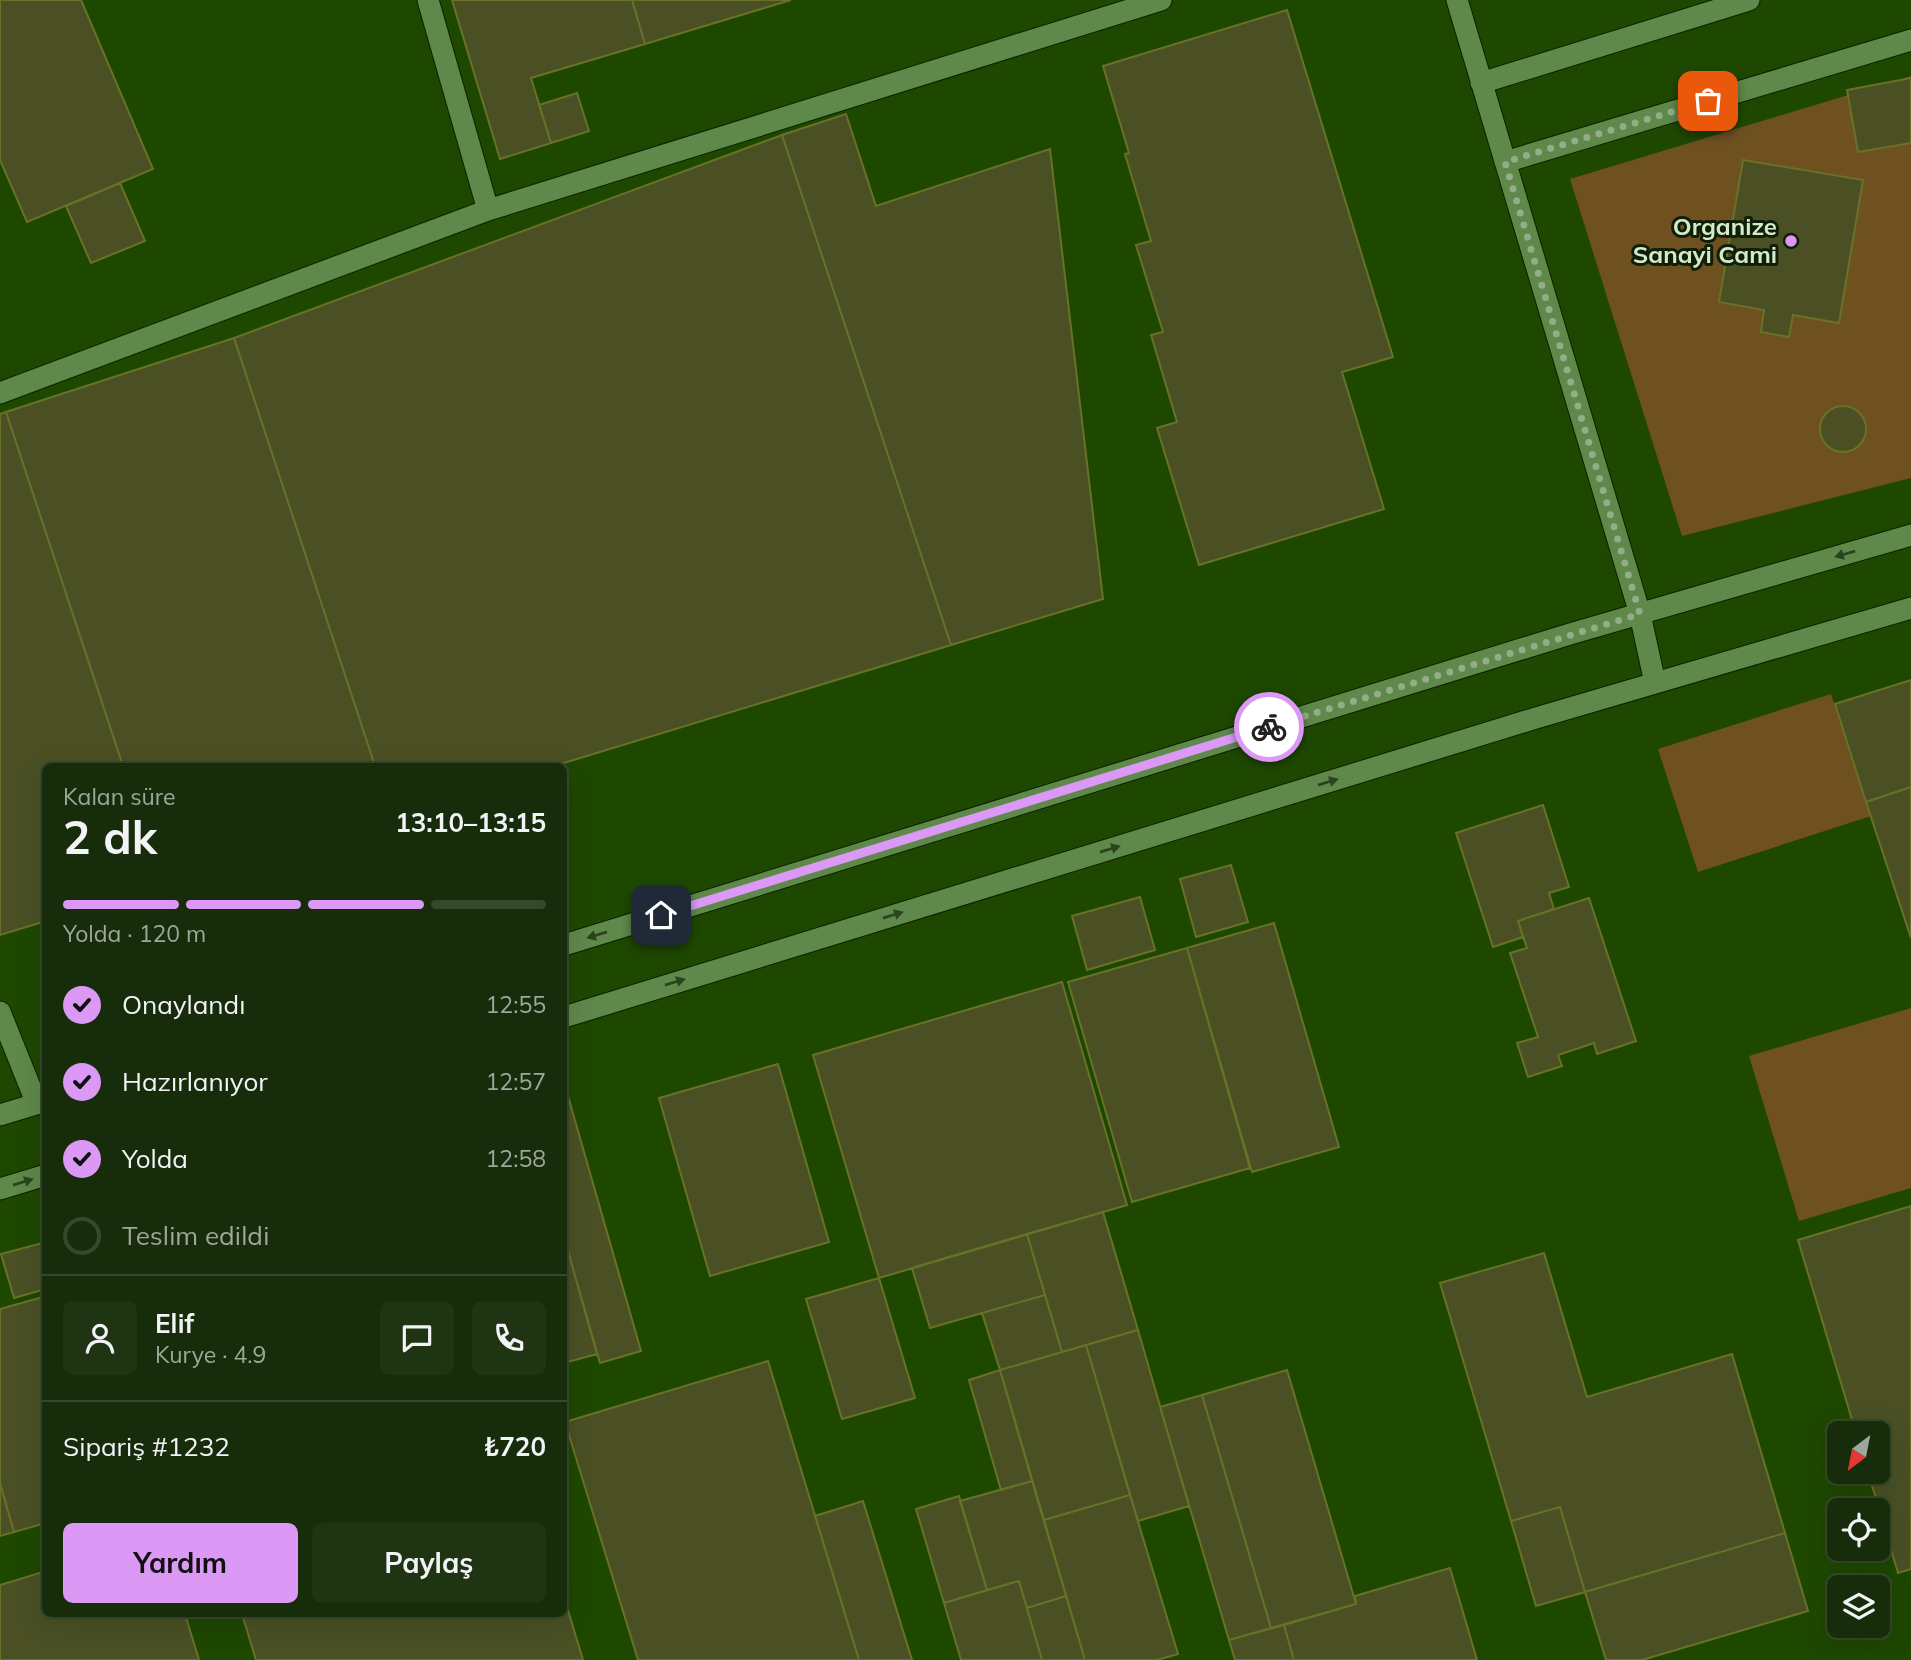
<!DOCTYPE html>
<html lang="tr">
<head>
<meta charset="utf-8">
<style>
	body { margin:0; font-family:Mulish,sans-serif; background:#1f3413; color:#f1f3f6; height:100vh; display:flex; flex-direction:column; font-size:26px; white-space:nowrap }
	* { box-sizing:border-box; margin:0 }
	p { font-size:23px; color:#9ea79c }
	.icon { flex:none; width:38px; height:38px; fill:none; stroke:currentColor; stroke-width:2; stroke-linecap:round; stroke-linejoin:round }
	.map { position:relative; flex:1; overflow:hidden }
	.details { position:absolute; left:42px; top:763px; width:525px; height:854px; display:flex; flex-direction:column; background:#162c0a; border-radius:10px; box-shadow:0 7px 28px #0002,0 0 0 2px #35482b }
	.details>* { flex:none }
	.needle { width:46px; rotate:212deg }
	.controls { position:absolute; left:1827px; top:1421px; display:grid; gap:14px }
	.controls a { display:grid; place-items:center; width:63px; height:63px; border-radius:10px; background:#162c0a; box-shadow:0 7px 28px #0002,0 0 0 2px #35482b; font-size:35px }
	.pin { position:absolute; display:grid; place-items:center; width:60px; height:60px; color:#fff; margin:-30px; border-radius:14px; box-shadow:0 4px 10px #0006 }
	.courier { position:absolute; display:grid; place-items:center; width:70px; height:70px; margin:-35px; border:5px solid #db99f5; border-radius:50%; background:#fff; color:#222; box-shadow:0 2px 9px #0007 }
	.head em { font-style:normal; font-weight:700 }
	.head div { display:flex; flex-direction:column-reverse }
	.head { display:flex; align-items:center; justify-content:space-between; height:119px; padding:0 21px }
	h1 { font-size:46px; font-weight:700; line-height:52px }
	.bar { display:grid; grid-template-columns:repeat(4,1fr); gap:10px 7px; align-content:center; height:84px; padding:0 21px }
	.bar i { height:9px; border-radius:5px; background:#35482b }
	.bar .active { background:#db99f5 }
	.bar p { grid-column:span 4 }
	.line { display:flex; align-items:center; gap:18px; padding:0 21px; border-top:2px solid #35482b }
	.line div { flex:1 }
	.round { display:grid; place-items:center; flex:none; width:74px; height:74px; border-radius:10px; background:#1f3413 }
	ol { padding:0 21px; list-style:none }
	li { display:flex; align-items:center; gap:21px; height:77px }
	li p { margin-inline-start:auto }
	li .icon { padding:7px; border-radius:50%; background:#db99f5; color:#111; stroke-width:4 }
	li:last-child { color:#9ea79c }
	li i { width:38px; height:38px; border:4px solid #35482b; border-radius:50% }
	.primary-button { display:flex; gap:14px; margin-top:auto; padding:14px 21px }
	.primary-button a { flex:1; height:80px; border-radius:10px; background:#db99f5; color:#111; font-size:28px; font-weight:700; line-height:80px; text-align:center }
	.primary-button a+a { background:#1f3413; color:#f1f3f6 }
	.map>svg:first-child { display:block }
	.built { fill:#1e4800; fill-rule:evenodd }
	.green { fill:#6f5120 }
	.building { fill:#4a5024; stroke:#687227; stroke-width:2 }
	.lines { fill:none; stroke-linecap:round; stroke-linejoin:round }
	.minor-casing { stroke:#0c2002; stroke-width:23 }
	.minor { stroke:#5f884b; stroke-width:21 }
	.oneway { fill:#2b441f }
	.done { stroke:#94ad88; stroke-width:7; stroke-dasharray:0 12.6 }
	.route { stroke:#db99f5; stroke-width:9 }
	.poi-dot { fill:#db99f5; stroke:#0f1f07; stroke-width:2.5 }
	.labels { text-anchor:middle; stroke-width:6; stroke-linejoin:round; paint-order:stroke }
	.poi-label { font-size:24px; font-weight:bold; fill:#d4eaca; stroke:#0f1f07; text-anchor:end }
</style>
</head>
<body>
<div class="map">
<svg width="1911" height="1660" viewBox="0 0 1911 1660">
	<rect width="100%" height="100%" fill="#1e3b0d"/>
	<path class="built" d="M0 0H1911V1660H0ZM46 766H564V1614H46ZM1839 1433H1878V1472H1839ZM1839 1510H1878V1549H1839ZM1839 1587H1878V1626H1839Z"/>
	<path class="green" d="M1911 76V478L1682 536 1570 179Z
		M1831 694 1871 816 1698 872 1658 749Z
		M1911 1008V1188L1799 1221 1749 1056Z"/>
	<path class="building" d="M0 0H81L153 169 27 222 0 160Z
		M452 0H632L645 44 531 78 551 143 500 159Z
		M632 0H791L645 44Z
		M1287 10 1393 357 1342 372 1384 509 1199 565 1157 428 1177 422 1151 335 1163 332 1136 245 1151 241 1125 154 1129 153 1103 66Z
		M1911 78V143L1858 152 1847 90Z
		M577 93 589 131 551 143 539 105Z
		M846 114 876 206 1050 149 1103 599 951 645 782 135Z
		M782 135 951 645 554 766H375L234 338Z
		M1743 160 1863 180 1839 323 1793 315 1789 337 1761 332 1764 310 1719 302Z
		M120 183 145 241 91 263 66 206Z
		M234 338 375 766H123L6 412Z
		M1820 429a23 23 0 1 1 46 0a23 23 0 1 1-46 0Z
		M6 412 123 766H46V921L0 935V414Z
		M1911 680V787L1866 802 1835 704Z
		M1911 787V938L1866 802Z
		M1543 805 1569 887 1549 893 1554 909 1518 921 1523 937 1493 947 1456 833Z
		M1231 865 1248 922 1196 937 1180 879Z
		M1140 897 1155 950 1087 970 1072 916Z
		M1589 898 1636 1041 1597 1054 1594 1043 1558 1055 1562 1066 1528 1077 1517 1043 1538 1037 1510 953 1527 948 1518 921Z
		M1274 923 1339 1147 1252 1172 1187 948Z
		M1187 948 1250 1168 1132 1202 1068 982Z
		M1062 982 1127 1205 879 1278 813 1055Z
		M778 1064 829 1242 710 1276 659 1098Z
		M564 1082 641 1351 600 1363 564 1237Z
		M1911 1206V1569L1898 1573 1868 1472H1878V1433H1856L1798 1240Z
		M1103 1212 1138 1330 1062 1352 1027 1234Z
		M1027 1234 1045 1295 930 1328 912 1268Z
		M564 1237 597 1354 564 1363Z
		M46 1242V1289L14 1298 1 1254Z
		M1544 1253 1587 1397 1732 1354 1785 1533 1585 1592 1560 1507 1511 1521 1440 1283Z
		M879 1278 915 1398 842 1419 806 1299Z
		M1045 1295 1062 1352 1000 1370 982 1313Z
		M46 1296V1523L14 1532 0 1483V1309Z
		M1138 1330 1189 1506 1138 1521 1086 1345Z
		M1086 1345 1130 1495 1044 1520 1000 1370Z
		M768 1361 859 1660H638L565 1422Z
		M1000 1370 1032 1481 1001 1490 969 1380Z
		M1287 1370 1356 1604 1271 1628 1202 1395Z
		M1202 1395 1271 1628 1229 1640 1160 1407Z
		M1032 1481 1066 1596 1027 1608 1019 1581 987 1590 960 1501Z
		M0 1483 14 1532 0 1536Z
		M1130 1495 1178 1654 1157 1660H1085L1044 1520Z
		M959 1496 987 1590 944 1603 916 1509Z
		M863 1501 912 1660H859L815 1516Z
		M1560 1507 1585 1592 1536 1606 1511 1521Z
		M1785 1533 1808 1611 1642 1660H1606L1585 1592Z
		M1450 1568 1477 1660H1294L1284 1625 1356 1604 1355 1596Z
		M46 1571V1614H185L199 1660H0V1585Z
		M1019 1581 1042 1660H961L944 1603Z
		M1066 1596 1085 1660H1042L1027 1608Z
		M564 1597 583 1660H256L242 1614H564Z
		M1284 1625 1294 1660H1235L1229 1640Z"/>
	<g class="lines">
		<defs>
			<path id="minor" d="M1457 0 1640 614 1655 683
				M1481 83 1749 0
				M1505 162 1911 40
				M488 210 1161 0
				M0 393 488 210 428 0
				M564 945 1570 634 1911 535
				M0 1012 37 1104
				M564 1017 1536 718 1911 608
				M0 1115 46 1101
				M0 1189 46 1175"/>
		</defs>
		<use href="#minor" class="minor-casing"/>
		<use href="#minor" class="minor"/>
	</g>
	<defs><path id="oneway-solid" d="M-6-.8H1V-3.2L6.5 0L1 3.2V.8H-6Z" transform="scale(1.75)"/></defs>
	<g class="oneway">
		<use href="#oneway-solid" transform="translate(1845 554) rotate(164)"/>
		<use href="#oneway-solid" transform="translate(1328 782) rotate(-17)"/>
		<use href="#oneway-solid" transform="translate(1110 849) rotate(-17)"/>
		<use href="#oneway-solid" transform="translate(893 915) rotate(-17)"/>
		<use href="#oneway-solid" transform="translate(597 935) rotate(163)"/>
		<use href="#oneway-solid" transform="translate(675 982) rotate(-17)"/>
		<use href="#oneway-solid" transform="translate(23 1182) rotate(-17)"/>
	</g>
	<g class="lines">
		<path class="done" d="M1269 727 1640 614 1505 162 1708 101"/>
		<path class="route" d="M661 915 1269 727"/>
	</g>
	<circle class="poi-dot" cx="1791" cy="241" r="7"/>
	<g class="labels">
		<g class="poi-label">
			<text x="1777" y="235">Organize<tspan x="1777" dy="28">Sanayi Cami</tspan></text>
		</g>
	</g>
</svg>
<div class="controls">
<a><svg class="needle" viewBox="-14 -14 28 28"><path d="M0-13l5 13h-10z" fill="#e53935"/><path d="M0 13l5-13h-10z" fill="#9ea79c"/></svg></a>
<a><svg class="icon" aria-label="locate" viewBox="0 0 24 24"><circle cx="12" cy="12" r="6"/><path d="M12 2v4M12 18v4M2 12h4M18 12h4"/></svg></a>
<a><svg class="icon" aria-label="layers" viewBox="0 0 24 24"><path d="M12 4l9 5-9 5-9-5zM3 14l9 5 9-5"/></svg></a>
</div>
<div class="pin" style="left:1708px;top:101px;background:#ea580c"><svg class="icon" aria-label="bag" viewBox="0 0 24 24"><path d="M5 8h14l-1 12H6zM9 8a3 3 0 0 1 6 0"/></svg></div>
<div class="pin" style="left:661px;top:915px;background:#1f2937"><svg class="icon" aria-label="home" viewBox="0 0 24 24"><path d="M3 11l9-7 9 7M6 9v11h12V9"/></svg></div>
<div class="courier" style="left:1269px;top:727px"><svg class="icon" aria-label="bike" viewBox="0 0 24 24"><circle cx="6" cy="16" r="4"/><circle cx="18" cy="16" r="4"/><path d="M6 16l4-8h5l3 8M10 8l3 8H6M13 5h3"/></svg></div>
<section class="details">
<div class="head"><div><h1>2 dk</h1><p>Kalan süre</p></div><em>13:10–13:15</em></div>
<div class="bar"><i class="active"></i><i class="active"></i><i class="active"></i><i></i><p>Yolda · 120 m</p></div>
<ol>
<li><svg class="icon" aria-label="check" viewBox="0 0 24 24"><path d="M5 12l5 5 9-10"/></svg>Onaylandı<p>12:55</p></li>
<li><svg class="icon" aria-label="check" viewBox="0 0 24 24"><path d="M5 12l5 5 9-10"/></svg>Hazırlanıyor<p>12:57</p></li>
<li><svg class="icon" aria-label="check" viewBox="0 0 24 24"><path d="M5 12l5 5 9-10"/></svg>Yolda<p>12:58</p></li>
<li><i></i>Teslim edildi</li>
</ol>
<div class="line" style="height:126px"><a class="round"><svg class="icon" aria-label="person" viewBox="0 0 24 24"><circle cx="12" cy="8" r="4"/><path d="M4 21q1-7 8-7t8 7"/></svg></a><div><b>Elif</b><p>Kurye · 4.9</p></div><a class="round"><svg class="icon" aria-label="chat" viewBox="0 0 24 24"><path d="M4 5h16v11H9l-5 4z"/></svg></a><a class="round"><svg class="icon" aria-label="phone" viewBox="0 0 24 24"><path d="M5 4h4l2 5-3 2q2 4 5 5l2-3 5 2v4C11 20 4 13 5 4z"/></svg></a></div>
<div class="line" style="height:91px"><div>Sipariş #1232</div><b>₺720</b></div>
<div class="primary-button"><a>Yardım</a><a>Paylaş</a></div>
</section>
</div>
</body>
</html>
